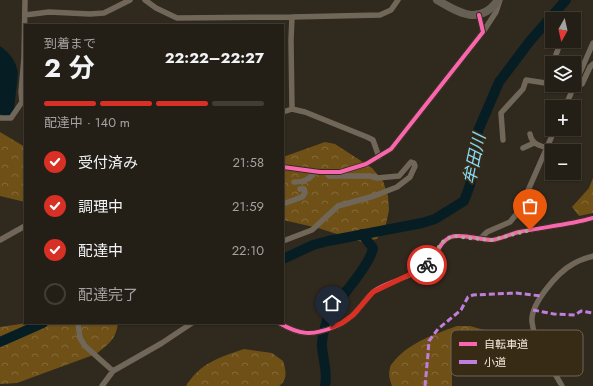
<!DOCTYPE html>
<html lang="ja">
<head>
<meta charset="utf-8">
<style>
	body { margin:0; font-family:Jost,"Noto Sans JP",sans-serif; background:#302c23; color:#f1f3f6; height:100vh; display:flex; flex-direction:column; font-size:15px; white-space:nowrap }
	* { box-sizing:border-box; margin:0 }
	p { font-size:13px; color:#a3a2a1 }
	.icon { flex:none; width:22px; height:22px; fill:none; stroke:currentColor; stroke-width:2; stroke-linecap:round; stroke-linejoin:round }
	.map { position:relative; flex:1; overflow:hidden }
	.details { position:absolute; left:24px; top:24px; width:260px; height:300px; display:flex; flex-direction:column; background:#241f16; border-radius:0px; box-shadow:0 1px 3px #0004,0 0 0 1px #413d35 }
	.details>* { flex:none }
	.needle { width:26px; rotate:188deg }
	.tools { position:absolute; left:545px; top:12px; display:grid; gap:8px }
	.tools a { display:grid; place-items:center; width:36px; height:36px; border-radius:0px; background:#241f16; box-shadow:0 1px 3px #0004,0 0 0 1px #413d35; font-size:20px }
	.pin { position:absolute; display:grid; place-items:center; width:34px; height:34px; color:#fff; margin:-41px -17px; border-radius:50% 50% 50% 0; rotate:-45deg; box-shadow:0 0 4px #0007 }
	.pin .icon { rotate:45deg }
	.courier { position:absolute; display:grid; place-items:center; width:40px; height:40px; margin:-20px; border:3px solid #d93025; border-radius:50%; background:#fff; color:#222; box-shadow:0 1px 5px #0007 }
	.headline em { font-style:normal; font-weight:700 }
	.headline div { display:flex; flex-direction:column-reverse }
	.headline { display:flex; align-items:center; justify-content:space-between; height:68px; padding:0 20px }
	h1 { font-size:26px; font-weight:700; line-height:30px }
	.bar { display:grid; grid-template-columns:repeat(4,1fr); gap:6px 4px; align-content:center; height:48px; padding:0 20px }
	.bar i { height:5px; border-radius:3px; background:#413d35 }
	.bar .selected { background:#d93025 }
	.bar p { grid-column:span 4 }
	ol { padding:0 20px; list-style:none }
	li { display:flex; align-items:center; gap:12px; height:44px }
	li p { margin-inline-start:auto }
	li .icon { padding:4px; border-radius:50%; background:#d93025; color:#fff; stroke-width:4 }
	li:last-child { color:#a3a2a1 }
	li i { width:22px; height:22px; border:2px solid #413d35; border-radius:50% }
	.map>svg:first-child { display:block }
	.forest { fill:url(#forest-crowns) }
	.water { fill:#071d24 }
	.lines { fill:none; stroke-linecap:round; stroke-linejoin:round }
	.river { stroke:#071d24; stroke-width:10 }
	.minor { stroke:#716759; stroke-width:5.5 }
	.highway { stroke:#665f53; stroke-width:8 }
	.quiet { stroke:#c07fdc; stroke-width:3; stroke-dasharray:6 3; stroke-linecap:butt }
	.cycleway-casing { stroke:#382b16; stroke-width:6 }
	.cycleway { stroke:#f766af; stroke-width:4 }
	.done { stroke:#b0a89b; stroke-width:4; stroke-dasharray:0 7.2 }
	.route { stroke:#d93025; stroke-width:5 }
	.labels { text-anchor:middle; stroke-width:3.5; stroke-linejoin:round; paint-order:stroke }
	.water-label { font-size:17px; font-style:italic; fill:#84dafc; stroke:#382b16 }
	.key { fill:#382b16; stroke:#716552; stroke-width:1 }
	.key-label { font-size:11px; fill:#f5ecdf }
</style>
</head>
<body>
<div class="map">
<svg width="593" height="386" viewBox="0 0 593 386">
	<defs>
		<pattern id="forest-crowns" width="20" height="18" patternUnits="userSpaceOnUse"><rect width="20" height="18" fill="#6f5118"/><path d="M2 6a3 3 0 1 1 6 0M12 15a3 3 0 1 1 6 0" fill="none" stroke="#846a39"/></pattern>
	</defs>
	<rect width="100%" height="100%" fill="#30291e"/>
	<path class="forest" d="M0 132 25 147V202L0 196Z
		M325 142 335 144 372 168 383 181 388 196 389 210 386 224 377 239 362 242 318 228 283 220V157Z
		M593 178V213L579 216 572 207 589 188Z
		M27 323H118C116 339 109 344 96 354L17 383 0 384V327Z
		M457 326H470L484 330 482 336 455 358 452 371V386H392C390 380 388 375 390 368 390 365 393 363 395 360 411 342 435 334 457 326Z
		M244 349 272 353 283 361C286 370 288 380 279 386H186C200 363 220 357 244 349Z"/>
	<path class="water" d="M0 46C10 53 16 61 18 73L14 110 11 115 4 116 0 114Z"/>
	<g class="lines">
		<path class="river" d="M283 259 313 245 328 241 422 223 435 219 464 201 470 185 478 131 499 82 530 41 566 0
			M0 342 43 323
			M325 386C328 372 323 360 322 347 321 337 326 323 329 314 332 306 338 300 344 294 353 283 371 261 373 248L362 234"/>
		<path class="minor" d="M145 0 156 8 177 18 292 17
			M25 15 49 12 90 14 104 13 130 0
			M483 32 496 12 500 0
			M553 63 561 41
			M546 83 552 66
			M560 85 574 87
			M574 85 582 84 590 67 593 64
			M22 102 21 92 24 58 25 0
			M565 107 593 43
			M292 109 291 40 292 17 380 15 391 10 398 0
			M283 112 292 109 305 112 367 137 373 140 379 157
			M0 118H11L22 102 25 101
			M530 134C532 144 538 145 547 148
			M503 140 501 113 523 89 526 80 552 84
			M523 148 534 143
			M283 167 320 172H340L366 164 391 149 483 32 479 15
			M294 182C304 182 309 180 316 171
			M283 204 302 197 305 193 304 189H300
			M481 238 487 232 510 222 519 211 555 129
			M0 240 25 226
			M283 241 312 230 338 206 374 196 397 187 410 177 415 166 414 163 411 162 399 176 377 178 370 176H329L326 172
			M78 323 80 338 85 346 113 371
			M279 323C300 335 312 336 334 327 341 324 348 320 354 314 361 308 366 297 374 291 390 280 413 278 428 265 438 256 438 242 451 237 460 233 481 240 492 240 501 239 510 234 519 232 543 227 569 225 593 218
			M102 386 113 371 162 343 192 323
			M562 386C551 366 535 345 532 322 530 304 558 272 573 264 579 260 587 258 593 256"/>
		<path class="highway" d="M437 0C459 13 480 26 498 0"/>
		<path class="quiet" d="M533 310 554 314 575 315 581 311 593 313
			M425 386 428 354 429 341 438 329 461 310 468 297 473 295 516 293 541 296"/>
		<defs>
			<path id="cycleway" d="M283 167 320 172H340L366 164 391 149 483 32 479 15
				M279 323C300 335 312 336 334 327 341 324 348 320 354 314 361 308 366 297 374 291 390 280 413 278 428 265 438 256 438 242 451 237 460 233 481 240 492 240 501 239 510 234 519 232 543 227 569 225 593 218"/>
		</defs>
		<use href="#cycleway" class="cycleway-casing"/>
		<use href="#cycleway" class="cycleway"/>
	</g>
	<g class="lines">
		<path class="done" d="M427 265 433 258 441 243 450 237 458 236 467 238 492 240 530 230"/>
		<path class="route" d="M332 327 342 323 353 315 373 292 415 272 427 265"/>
	</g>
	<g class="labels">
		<g class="water-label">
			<text transform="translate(474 159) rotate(-78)" y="6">牟田川</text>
		</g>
	</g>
	<rect x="451" y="330" width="132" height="46" rx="6" class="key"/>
	<rect x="459" y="342" width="18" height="4" fill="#f766af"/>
	<rect x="459" y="360" width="18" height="4" fill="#c07fdc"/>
	<g class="key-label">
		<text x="484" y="348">自転車道</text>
		<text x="484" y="366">小道</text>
	</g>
</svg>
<div class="tools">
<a><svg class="needle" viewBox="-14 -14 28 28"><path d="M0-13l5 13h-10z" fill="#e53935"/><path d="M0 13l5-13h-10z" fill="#a3a2a1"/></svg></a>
<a><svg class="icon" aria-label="layers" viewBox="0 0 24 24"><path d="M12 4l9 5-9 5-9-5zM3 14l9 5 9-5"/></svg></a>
<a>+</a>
<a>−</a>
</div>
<div class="pin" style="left:530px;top:230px;background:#ea580c"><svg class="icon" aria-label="bag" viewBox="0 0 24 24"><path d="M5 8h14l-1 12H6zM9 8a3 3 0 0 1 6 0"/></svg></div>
<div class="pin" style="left:332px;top:327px;background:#1f2937"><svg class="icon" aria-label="home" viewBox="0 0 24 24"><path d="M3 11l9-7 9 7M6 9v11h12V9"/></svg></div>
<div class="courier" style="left:427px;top:265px"><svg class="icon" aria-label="bike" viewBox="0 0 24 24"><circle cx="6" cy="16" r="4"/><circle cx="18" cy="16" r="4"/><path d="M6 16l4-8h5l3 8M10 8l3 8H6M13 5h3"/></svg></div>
<section class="details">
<div class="headline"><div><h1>2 分</h1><p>到着まで</p></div><em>22:22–22:27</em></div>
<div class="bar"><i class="selected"></i><i class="selected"></i><i class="selected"></i><i></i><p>配達中 · 140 m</p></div>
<ol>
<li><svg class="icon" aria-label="check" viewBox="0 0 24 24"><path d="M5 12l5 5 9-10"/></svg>受付済み<p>21:58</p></li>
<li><svg class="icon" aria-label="check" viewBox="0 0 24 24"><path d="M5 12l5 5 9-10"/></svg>調理中<p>21:59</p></li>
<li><svg class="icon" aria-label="check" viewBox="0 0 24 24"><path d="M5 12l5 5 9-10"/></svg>配達中<p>22:10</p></li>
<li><i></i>配達完了</li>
</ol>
</section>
</div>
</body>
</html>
